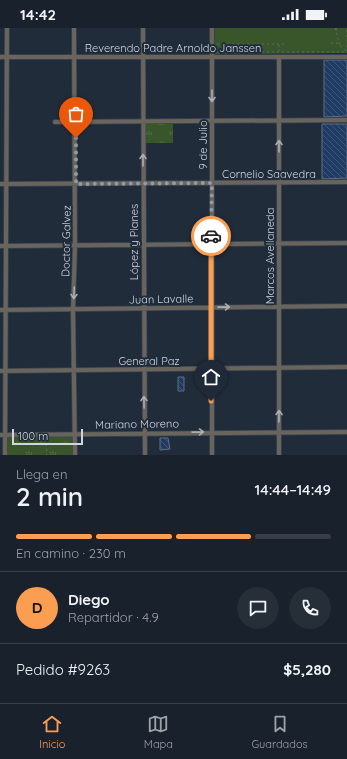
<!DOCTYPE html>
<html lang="es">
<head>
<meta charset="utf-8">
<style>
	body { margin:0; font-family:Quicksand,sans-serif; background:#262e38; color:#f1f3f6; height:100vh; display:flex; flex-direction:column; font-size:15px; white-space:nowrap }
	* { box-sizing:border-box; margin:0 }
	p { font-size:13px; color:#9fa3a9 }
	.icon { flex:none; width:22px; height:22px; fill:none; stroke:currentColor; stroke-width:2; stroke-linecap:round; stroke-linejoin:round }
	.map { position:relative; height:427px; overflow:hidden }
	.sheet { display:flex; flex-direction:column; background:#19212c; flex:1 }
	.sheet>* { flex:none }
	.scale { position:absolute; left:12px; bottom:10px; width:71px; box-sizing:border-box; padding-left:4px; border:2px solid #cfd6e0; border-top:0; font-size:11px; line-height:14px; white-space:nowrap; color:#cfd6e0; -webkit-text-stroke:3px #212c3b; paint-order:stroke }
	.pin { position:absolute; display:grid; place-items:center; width:34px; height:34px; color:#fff; margin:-41px -17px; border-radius:50% 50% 50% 0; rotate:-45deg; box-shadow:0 0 4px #0007 }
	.pin .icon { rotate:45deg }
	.courier { position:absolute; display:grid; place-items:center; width:40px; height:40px; margin:-20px; border:3px solid #fc9e52; border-radius:50%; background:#fff; color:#222; box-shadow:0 1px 5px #0007 }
	.head em { font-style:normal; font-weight:600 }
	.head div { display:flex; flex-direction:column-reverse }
	.head { display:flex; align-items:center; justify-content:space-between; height:68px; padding:0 16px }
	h1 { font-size:26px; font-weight:600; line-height:30px }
	.bar { display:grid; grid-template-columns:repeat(4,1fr); gap:6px 4px; align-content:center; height:48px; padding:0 16px }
	.bar i { height:5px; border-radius:3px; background:#373e48 }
	.bar .on { background:#fc9e52 }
	.bar p { grid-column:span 4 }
	.line { display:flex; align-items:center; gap:10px; padding:0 16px; border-top:1px solid #373e48 }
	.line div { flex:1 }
	.round { display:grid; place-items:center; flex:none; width:42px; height:42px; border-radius:21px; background:#262e38 }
	.status { display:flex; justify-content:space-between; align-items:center; height:28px; padding:0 20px; background:#19212c; direction:ltr }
	.status svg { height:11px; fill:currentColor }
	.menu { display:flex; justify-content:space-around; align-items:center; height:56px; border-top:1px solid #373e48; background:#19212c; font-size:11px; color:#9fa3a9 }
	.menu a { display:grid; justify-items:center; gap:2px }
	.menu .on { color:#fc9e52 }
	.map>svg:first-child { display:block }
	.park { fill:url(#park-tufts) }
	.pitch { fill:#39562b }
	.building { fill:url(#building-back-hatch); stroke:#626f81 }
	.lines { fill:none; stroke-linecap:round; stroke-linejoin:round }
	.street-casing { stroke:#3d4755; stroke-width:5.5 }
	.path { stroke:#5f6976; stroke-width:1; stroke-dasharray:2 3; stroke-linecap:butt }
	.street { stroke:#69655c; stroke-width:4 }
	.oneway { stroke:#abaeb2 }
	.done { stroke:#929aa6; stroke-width:4; stroke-dasharray:0 7.2 }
	.route { stroke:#fc9e52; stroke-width:5 }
	.labels { text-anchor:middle; stroke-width:4; stroke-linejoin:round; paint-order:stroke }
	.street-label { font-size:11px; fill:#cfd6e0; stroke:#212c3b }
</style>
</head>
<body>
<div class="status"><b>14:42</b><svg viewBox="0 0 49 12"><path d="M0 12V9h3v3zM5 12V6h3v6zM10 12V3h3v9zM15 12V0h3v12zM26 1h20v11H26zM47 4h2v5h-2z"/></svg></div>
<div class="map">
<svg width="347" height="427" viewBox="0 0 347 427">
	<defs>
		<pattern id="park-tufts" width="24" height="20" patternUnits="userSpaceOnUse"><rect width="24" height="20" fill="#39562b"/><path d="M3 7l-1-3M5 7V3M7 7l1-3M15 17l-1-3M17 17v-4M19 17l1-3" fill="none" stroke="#556e49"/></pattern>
		<pattern id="building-back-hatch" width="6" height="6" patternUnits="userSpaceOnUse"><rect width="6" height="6" fill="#1f3b64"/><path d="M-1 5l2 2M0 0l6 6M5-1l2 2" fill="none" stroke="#3e577a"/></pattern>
	</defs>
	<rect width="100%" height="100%" fill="#212c3b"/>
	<path class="park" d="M145 96H173V115H145Z
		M6 407H75V427H5Z"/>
	<path class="pitch" d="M215 0H347V25L215 26Z"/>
	<path class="building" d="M324 32H347V88L324 89Z
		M322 96H347V150L322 151Z
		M178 349H184V363H178Z
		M160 410H168L170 421 160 422Z"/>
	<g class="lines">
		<defs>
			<path id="street" d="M74 0 75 217 73 282 75 427
				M143 0 145 427
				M0 29H347
				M279 29V427
				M55 94 347 92
				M0 156 347 154
				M0 218 347 215
				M0 282 347 278
				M0 343 347 339
				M0 407 347 404
				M5 427 7 0
				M212 427V0"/>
		</defs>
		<use href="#street" class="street-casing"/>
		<path class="path" d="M335 0 340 17
			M336 0 337 4
			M331 15H337L346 23
			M217 16H285
			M279 17V23
			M217 24H347V0
			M46 411 47 427"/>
		<use href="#street" class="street"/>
	</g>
	<defs><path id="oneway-shaft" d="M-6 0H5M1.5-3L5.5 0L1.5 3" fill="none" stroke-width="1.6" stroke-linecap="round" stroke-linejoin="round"/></defs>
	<g class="oneway">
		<use href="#oneway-shaft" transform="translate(212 68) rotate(90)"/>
		<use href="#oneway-shaft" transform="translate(279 118) rotate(-90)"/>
		<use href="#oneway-shaft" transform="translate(143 132) rotate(-90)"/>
		<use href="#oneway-shaft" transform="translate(74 265) rotate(92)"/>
		<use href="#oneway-shaft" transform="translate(224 279) rotate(-1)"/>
		<use href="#oneway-shaft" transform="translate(144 374) rotate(-91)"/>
		<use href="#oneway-shaft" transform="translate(279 388) rotate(-89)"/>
		<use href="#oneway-shaft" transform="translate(198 404) rotate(-1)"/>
	</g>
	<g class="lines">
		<path class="done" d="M76 110V156L212 155 211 208"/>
		<path class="route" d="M211 208V373"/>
	</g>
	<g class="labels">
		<g class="street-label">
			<text x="173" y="24">Reverendo Padre Arnoldo Janssen</text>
			<text transform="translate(203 117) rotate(-90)" y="4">9 de Julio</text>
			<text x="269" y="150">Cornelio Saavedra</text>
			<text transform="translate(66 213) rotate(-89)" y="4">Doctor Galvez</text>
			<text transform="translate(134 214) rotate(-90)" y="4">López y Planes</text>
			<text transform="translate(270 228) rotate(-90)" y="4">Marcos Avellaneda</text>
			<text transform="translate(161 271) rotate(-1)" y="4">Juan Lavalle</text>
			<text x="149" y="337">General Paz</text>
			<text transform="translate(137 396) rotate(-1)" y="4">Mariano Moreno</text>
		</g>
	</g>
</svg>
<div class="scale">100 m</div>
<div class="pin" style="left:76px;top:110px;background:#ea580c"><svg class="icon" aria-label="bag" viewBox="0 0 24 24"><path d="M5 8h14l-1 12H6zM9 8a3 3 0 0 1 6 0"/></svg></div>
<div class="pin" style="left:211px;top:373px;background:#1f2937"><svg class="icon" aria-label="home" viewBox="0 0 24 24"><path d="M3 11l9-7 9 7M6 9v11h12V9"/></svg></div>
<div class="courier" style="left:211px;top:208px"><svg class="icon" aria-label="car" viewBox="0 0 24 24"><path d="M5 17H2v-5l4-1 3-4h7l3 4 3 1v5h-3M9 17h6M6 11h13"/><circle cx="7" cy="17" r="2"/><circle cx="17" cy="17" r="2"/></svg></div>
</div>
<section class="sheet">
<div class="head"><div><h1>2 min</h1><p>Llega en</p></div><em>14:44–14:49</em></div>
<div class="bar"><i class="on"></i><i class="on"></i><i class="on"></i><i></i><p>En camino · 230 m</p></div>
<div class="line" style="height:72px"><b class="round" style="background:#fc9e52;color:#111">D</b><div><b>Diego</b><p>Repartidor · 4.9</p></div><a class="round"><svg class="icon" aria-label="chat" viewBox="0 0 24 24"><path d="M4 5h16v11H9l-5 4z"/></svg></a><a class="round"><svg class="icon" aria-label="phone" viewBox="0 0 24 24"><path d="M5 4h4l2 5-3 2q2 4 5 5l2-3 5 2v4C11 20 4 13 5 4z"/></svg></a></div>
<div class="line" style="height:52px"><div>Pedido #9263</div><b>$5,280</b></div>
</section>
<nav class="menu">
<a class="on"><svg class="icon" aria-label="home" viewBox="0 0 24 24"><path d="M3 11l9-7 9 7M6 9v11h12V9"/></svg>Inicio</a>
<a><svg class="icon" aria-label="map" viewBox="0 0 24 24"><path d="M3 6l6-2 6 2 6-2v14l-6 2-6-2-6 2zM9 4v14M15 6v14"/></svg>Mapa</a>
<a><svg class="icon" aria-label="saved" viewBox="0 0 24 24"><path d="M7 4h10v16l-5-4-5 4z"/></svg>Guardados</a>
</nav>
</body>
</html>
